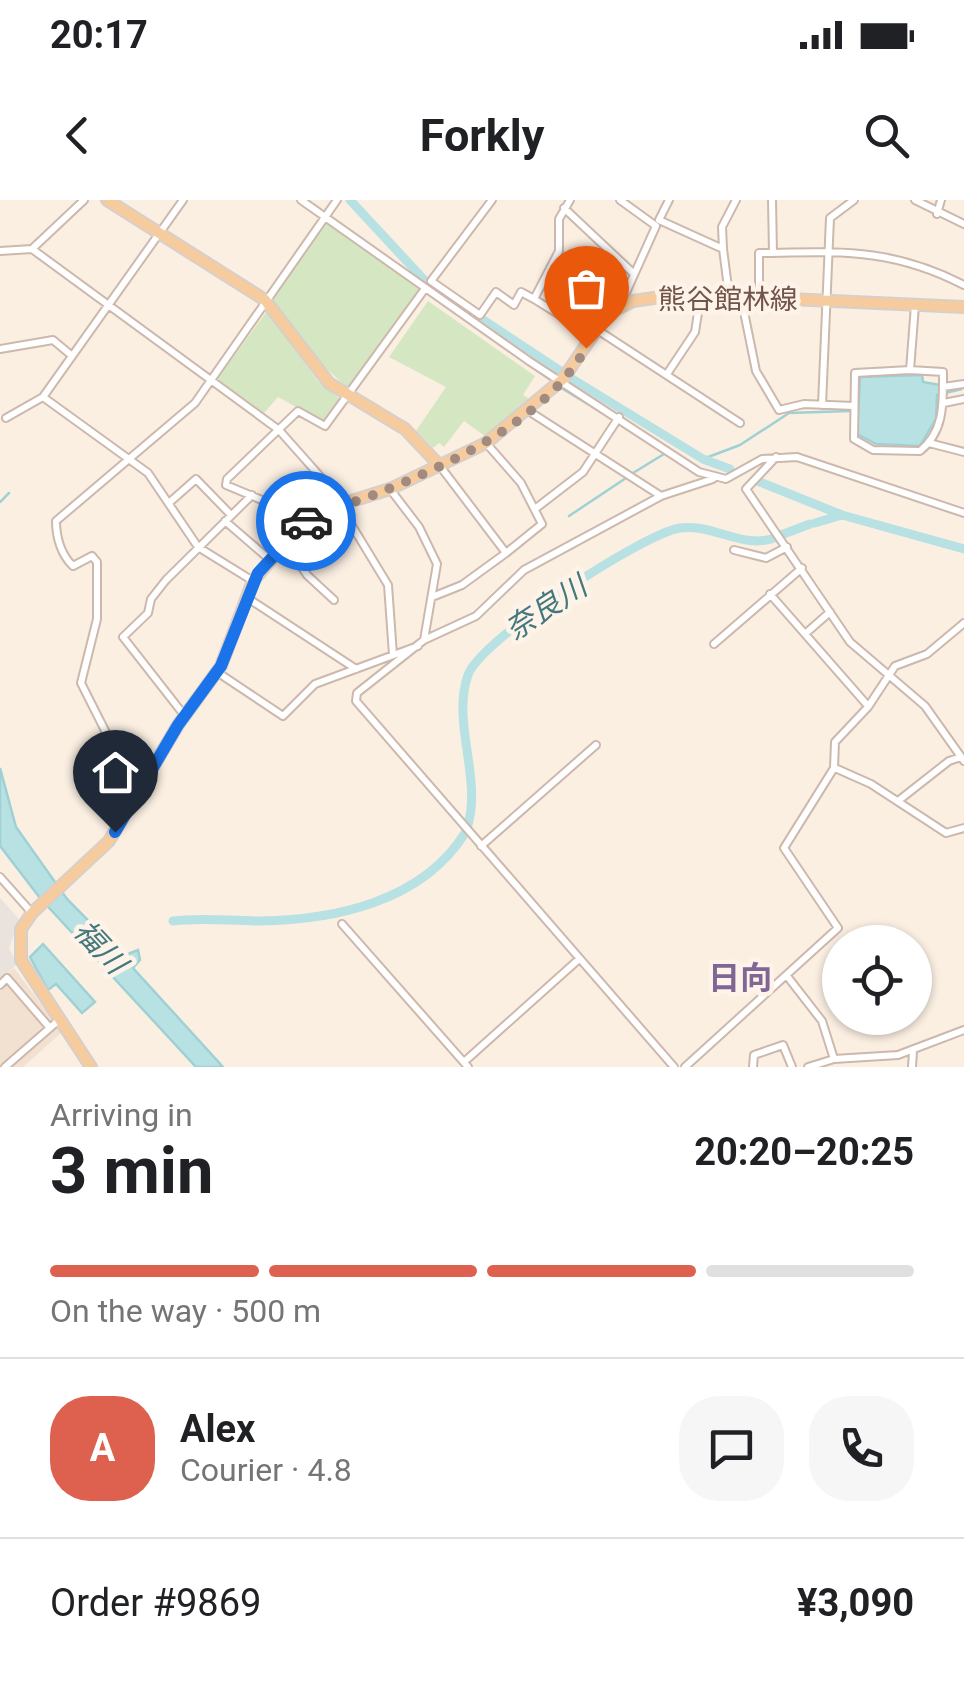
<!DOCTYPE html>
<html lang="en">
<head>
<meta charset="utf-8">
<style>
	body { margin:0; font-family:Roboto,"Noto Sans JP",sans-serif; background:#f6f6f6; color:#202124; height:100vh; display:flex; flex-direction:column; font-size:38px; white-space:nowrap }
	* { box-sizing:border-box; margin:0 }
	p { font-size:32px; color:#757577 }
	.icon { flex:none; width:55px; height:55px; fill:none; stroke:currentColor; stroke-width:2; stroke-linecap:round; stroke-linejoin:round }
	.map { position:relative; height:867px; overflow:hidden }
	.drawer { display:flex; flex-direction:column; background:#fff; flex:1 }
	.drawer>* { flex:none }
	.tools { position:absolute; left:822px; top:725px; display:grid; gap:20px }
	.tools a { display:grid; place-items:center; width:110px; height:110px; border-radius:50%; background:#fff; box-shadow:0 2px 8px #0004; font-size:50px }
	.pin { position:absolute; display:grid; place-items:center; width:85px; height:85px; color:#fff; margin:-102px -42px; border-radius:50% 50% 50% 0; rotate:-45deg; box-shadow:0 0 10px #0007 }
	.pin .icon { rotate:45deg }
	.courier { position:absolute; display:grid; place-items:center; width:100px; height:100px; margin:-50px; border:8px solid #1a73e8; border-radius:50%; background:#fff; color:#222; box-shadow:0 2px 12px #0007 }
	.headline em { font-style:normal; font-weight:700 }
	.headline div { display:flex; flex-direction:column-reverse }
	.headline { display:flex; align-items:center; justify-content:space-between; height:170px; padding:0 50px }
	h1 { font-size:65px; font-weight:700; line-height:75px }
	.bar { display:grid; grid-template-columns:repeat(4,1fr); gap:15px 10px; align-content:center; height:120px; padding:0 50px }
	.bar i { height:12px; border-radius:8px; background:#e0e0e0 }
	.bar .selected { background:#de604e }
	.bar p { grid-column:span 4 }
	.line { display:flex; align-items:center; gap:25px; padding:0 50px; border-top:2px solid #e0e0e0 }
	.line div { flex:1 }
	.round { display:grid; place-items:center; flex:none; width:105px; height:105px; border-radius:40px; background:#f6f6f6 }
	.status { display:flex; justify-content:space-between; align-items:center; height:70px; padding:0 50px; background:#fff; direction:ltr }
	.status svg { height:28px; fill:currentColor }
	header { display:flex; justify-content:space-between; align-items:center; height:130px; padding:0 50px; background:#fff; font-size:45px; font-weight:700 }
	.map>svg:first-child { display:block }
	.residential { fill:#f2e0d1 }
	.industrial { fill:#eae2dd }
	.green { fill:#d5e7c2 }
	.water { fill:#b8e1e3; stroke:#9fd1d4; stroke-width:2.5 }
	.lines { fill:none; stroke-linecap:round; stroke-linejoin:round }
	.stream { stroke:#9fd1d4; stroke-width:2.5 }
	.river { stroke:#b8e1e3; stroke-width:9 }
	.minor-casing { stroke:#cdb8ad; stroke-width:10 }
	.major-casing { stroke:#d7cfcc; stroke-width:14 }
	.minor { stroke:#fff; stroke-width:6 }
	.major { stroke:#f6cc9e; stroke-width:10 }
	.done { stroke:#a18a7f; stroke-width:10; stroke-dasharray:0 18 }
	.route { stroke:#1a73e8; stroke-width:12 }
	.labels { text-anchor:middle; stroke-width:9; stroke-linejoin:round; paint-order:stroke }
	.street-label { font-size:28px; fill:#71544a; stroke:#fef3e8 }
	.water-label { font-size:30px; font-style:italic; fill:#43797c; stroke:#fef3e8 }
	.quarter-label { font-size:32px; font-weight:bold; fill:#806694; stroke:#fef3e8 }
</style>
</head>
<body>
<div class="status"><b>20:17</b><svg viewBox="0 0 49 12"><path d="M0 12V9h3v3zM5 12V6h3v6zM10 12V3h3v9zM15 12V0h3v12zM26 1h20v11H26zM47 4h2v5h-2z"/></svg></div>
<header><svg class="icon" aria-label="back" viewBox="0 0 24 24"><path d="M15 5l-7 7 7 7"/></svg>Forkly<svg class="icon" aria-label="search" viewBox="0 0 24 24"><circle cx="10" cy="10" r="6"/><path d="M15 15l6 6"/></svg></header>
<div class="map">
<svg width="964" height="867" viewBox="0 0 964 867">
	<rect width="100%" height="100%" fill="#fbefe2"/>
	<path class="residential" d="M14 768 62 832 23 867H0V780Z"/>
	<path class="industrial" d="M0 698 19 719 9 748 17 764 0 780Z"/>
	<path class="green" d="M324 21 420 90 348 188 320 163 271 97Z
		M428 101 535 176 523 195 533 201 489 239 464 221 444 247 439 243 433 248 416 231 446 187 389 157Z
		M267 111 318 181 345 203 330 226 278 197 264 213 217 179Z"/>
	<path class="water" d="M922 175 923 182 962 189 937 195 936 219 920 246 876 244 857 234 860 177Z
		M0 568 16 627 67 699 123 756 138 750 140 760 133 768 223 867H196L40 698 0 646Z
		M43 744 95 802 82 813 56 784 48 790 30 757Z"/>
	<g class="lines">
		<path class="stream" d="M383 62 552 181
			M558 186 624 226
			M703 259 740 245 789 213 851 211
			M633 273 664 254
			M0 302 9 293
			M569 316 626 278"/>
		<path class="river" d="M350 0 427 83 562 172
			M569 177 703 259 730 269
			M755 280 842 315 964 349
			M815 323 842 315
			M781 335 810 324
			M467 628C483 580 451 522 468 475 480 440 642 334 680 328 713 323 745 351 777 337
			M173 721C201 717 230 721 259 721 334 720 422 702 465 633"/>
		<defs>
			<path id="minor" d="M183 0 43 197 148 273 198 347 253 381
				M301 0 529 161 699 272 726 279 762 259 797 257 964 313
				M492 0 431 81 480 115 496 92 514 105 521 92 534 99
				M570 0 559 19V51L534 99 592 135
				M620 0 656 26 620 106
				M772 0 773 53
				M915 0 964 24
				M564 8 633 73
				M937 14 941 0
				M659 20 723 49 729 95
				M659 20 669 0
				M32 49 279 230 326 283 388 385 393 455
				M723 49 722 27 736 0
				M0 51 32 49 84 0
				M741 97 756 171 779 210 804 204 854 206
				M759 97V53C839 52 890 47 964 85
				M596 129 740 223
				M0 149 53 140 71 155
				M910 170 943 172C943 202 945 231 920 251L873 250 854 239 855 173Z
				M910 170 915 105
				M667 174 695 132 701 94
				M943 187 964 184
				M944 203 964 199
				M822 205 830 18 854 0
				M527 210 661 296
				M6 218 43 197
				M486 243 521 283 542 324 506 353
				M929 243 964 252
				M776 257 746 289 850 442 925 506 964 561
				M390 289 419 327 437 364 424 440 476 416 524 370 661 296 713 279
				M170 302 196 279 231 315
				M535 309 583 272 619 217
				M225 321 268 358
				M299 325 276 306 226 285 227 279 298 211 325 226 424 90
				M285 342 307 375 334 400
				M734 350 766 358 787 347
				M770 394 868 506
				M246 397 356 469
				M432 397 462 385 506 353 440 266
				M805 434 830 412
				M424 440 357 493 356 501 674 867
				M714 444 802 368
				M217 472 283 516 315 484 418 446
				M184 515 123 437 148 413 151 399 166 380 252 295
				M835 568 871 584 946 633 964 628
				M137 594 81 483 97 419V362L92 356 73 366C61 355 56 337 56 321L195 203 337 0
				M898 601 949 561 961 557
				M481 646 596 545
				M0 677 32 713
				M342 724 468 867
				M787 776 822 821 834 859
				M0 785 7 778 50 828
				M464 862 578 760
				M5 867 59 820
				M685 867 838 728 784 648 834 568 835 542 868 507 895 466 927 454 964 423
				M753 867 754 855 783 845 792 867
				M808 867 834 859 898 855 964 830
				M912 867 913 852"/>
			<path id="major" d="M107 0 265 100 329 183 405 229 440 266
				M91 867 21 760V729L32 713 109 641 178 525 221 466 253 381 300 326 326 309 390 289 486 243 563 179 607 114 633 101 682 94 964 107"/>
		</defs>
		<use href="#minor" class="minor-casing"/>
		<use href="#major" class="major-casing"/>
		<use href="#minor" class="minor"/>
		<use href="#major" class="major"/>
	</g>
	<g class="lines">
		<path class="done" d="M306 321C326 306 349 305 371 296 448 265 543 223 586 148"/>
		<path class="route" d="M115 632 178 525 221 466 258 373 306 321"/>
	</g>
	<g class="labels">
		<g class="street-label">
			<text x="728" y="109">熊谷館林線</text>
		</g>
		<g class="water-label">
			<text transform="translate(546 408) rotate(-33)" y="10">奈良川</text>
			<text transform="translate(100 747) rotate(47)" y="10">福川</text>
		</g>
		<g class="quarter-label">
			<text x="740" y="789">日向</text>
		</g>
	</g>
</svg>
<div class="tools">
<a><svg class="icon" aria-label="locate" viewBox="0 0 24 24"><circle cx="12" cy="12" r="6"/><path d="M12 2v4M12 18v4M2 12h4M18 12h4"/></svg></a>
</div>
<div class="pin" style="left:586px;top:148px;background:#ea580c"><svg class="icon" aria-label="bag" viewBox="0 0 24 24"><path d="M5 8h14l-1 12H6zM9 8a3 3 0 0 1 6 0"/></svg></div>
<div class="pin" style="left:115px;top:632px;background:#1f2937"><svg class="icon" aria-label="home" viewBox="0 0 24 24"><path d="M3 11l9-7 9 7M6 9v11h12V9"/></svg></div>
<div class="courier" style="left:306px;top:321px"><svg class="icon" aria-label="car" viewBox="0 0 24 24"><path d="M5 17H2v-5l4-1 3-4h7l3 4 3 1v5h-3M9 17h6M6 11h13"/><circle cx="7" cy="17" r="2"/><circle cx="17" cy="17" r="2"/></svg></div>
</div>
<section class="drawer">
<div class="headline"><div><h1>3 min</h1><p>Arriving in</p></div><em>20:20–20:25</em></div>
<div class="bar"><i class="selected"></i><i class="selected"></i><i class="selected"></i><i></i><p>On the way · 500 m</p></div>
<div class="line" style="height:180px"><b class="round" style="background:#de604e;color:#fff">A</b><div><b>Alex</b><p>Courier · 4.8</p></div><a class="round"><svg class="icon" aria-label="chat" viewBox="0 0 24 24"><path d="M4 5h16v11H9l-5 4z"/></svg></a><a class="round"><svg class="icon" aria-label="phone" viewBox="0 0 24 24"><path d="M5 4h4l2 5-3 2q2 4 5 5l2-3 5 2v4C11 20 4 13 5 4z"/></svg></a></div>
<div class="line" style="height:130px"><div>Order #9869</div><b>¥3,090</b></div>
</section>
</body>
</html>
